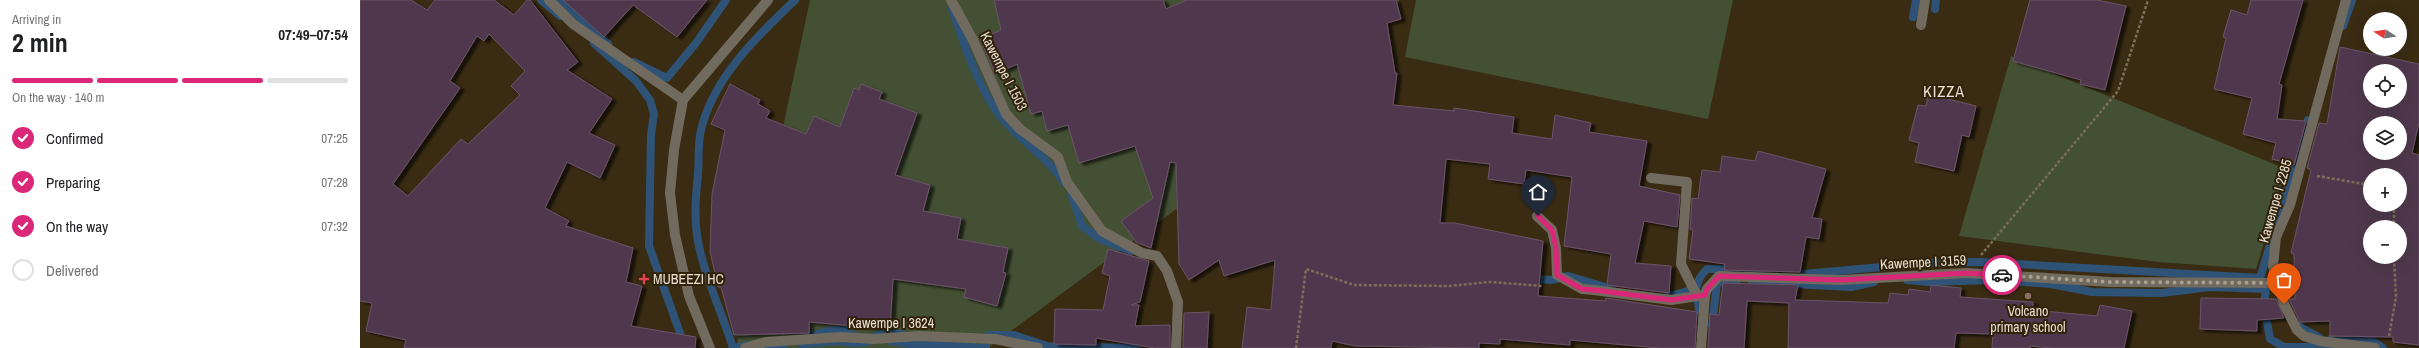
<!DOCTYPE html>
<html lang="en">
<head>
<meta charset="utf-8">
<style>
	body { margin:0; font-family:"Archivo Narrow",sans-serif; background:#f2f2f2; color:#202124; height:100vh; display:flex; flex-direction:column; font-size:15px; white-space:nowrap }
	* { box-sizing:border-box; margin:0 }
	p { font-size:13px; color:#757577 }
	.icon { flex:none; width:22px; height:22px; fill:none; stroke:currentColor; stroke-width:2; stroke-linecap:round; stroke-linejoin:round }
	.map { position:relative; flex:1; overflow:hidden }
	.panel { display:flex; flex-direction:column; background:#fff; width:360px }
	.panel>* { flex:none }
	.needle { width:26px; rotate:282deg }
	.fabs { position:absolute; left:2003px; top:12px; display:grid; gap:8px }
	.fabs a { display:grid; place-items:center; width:44px; height:44px; border-radius:50%; background:#fff; box-shadow:0 4px 16px #0002; font-size:20px }
	.pin { position:absolute; display:grid; place-items:center; width:34px; height:34px; color:#fff; margin:-41px -17px; border-radius:50% 50% 50% 0; rotate:-45deg; box-shadow:0 0 4px #0007 }
	.pin .icon { rotate:45deg }
	.courier { position:absolute; display:grid; place-items:center; width:40px; height:40px; margin:-20px; border:3px solid #db2777; border-radius:50%; background:#fff; color:#222; box-shadow:0 1px 5px #0007 }
	.summary em { font-style:normal; font-weight:700 }
	.summary div { display:flex; flex-direction:column-reverse }
	.summary { display:flex; align-items:center; justify-content:space-between; height:68px; padding:0 12px }
	h1 { font-size:26px; font-weight:700; line-height:30px }
	.bar { display:grid; grid-template-columns:repeat(4,1fr); gap:6px 4px; align-content:center; height:48px; padding:0 12px }
	.bar i { height:5px; border-radius:3px; background:#e0e0e0 }
	.bar .on { background:#db2777 }
	.bar p { grid-column:span 4 }
	ol { padding:0 12px; list-style:none }
	li { display:flex; align-items:center; gap:12px; height:44px }
	li p { margin-inline-start:auto }
	li .icon { padding:4px; border-radius:50%; background:#db2777; color:#fff; stroke-width:4 }
	li:last-child { color:#757577 }
	li i { width:22px; height:22px; border:2px solid #e0e0e0; border-radius:50% }
	main { display:flex; flex:1; min-height:0 }
	.map>svg:first-child { display:block }
	.green { fill:#435033 }
	.lines { fill:none; stroke-linecap:round; stroke-linejoin:round }
	.stream { stroke:#2e5377; stroke-width:8 }
	.building { fill:#4f394d; stroke:#6b5368; fill-rule:evenodd; filter:url(#shadow) }
	.path { stroke:#7b6e59; stroke-width:2.5; stroke-dasharray:3 2; stroke-linecap:butt }
	.minor { stroke:#716a5f; stroke-width:10 }
	.tertiary { stroke:#716a5f; stroke-width:10 }
	.done { stroke:#aba08e; stroke-width:4; stroke-dasharray:0 7.2 }
	.route { stroke:#db2777; stroke-width:5 }
	.health-dot { fill:#e0444e; stroke:#302209; stroke-width:1.5 }
	.education-dot { fill:#8d6e63; stroke:#302209; stroke-width:1.5 }
	.labels { text-anchor:middle; stroke-width:4; stroke-linejoin:round; paint-order:stroke }
	.street-label { font-size:14px; fill:#e8dfd1; stroke:#302209 }
	.poi-label { font-size:14px; fill:#e8dfd1; stroke:#302209; text-anchor:start }
	.quarter-label { font-size:16px; letter-spacing:1px; fill:#e8dfd1; stroke:#302209 }
</style>
</head>
<body>
<main>
<section class="panel">
<div class="summary"><div><h1>2 min</h1><p>Arriving in</p></div><em>07:49–07:54</em></div>
<div class="bar"><i class="on"></i><i class="on"></i><i class="on"></i><i></i><p>On the way · 140 m</p></div>
<ol>
<li><svg class="icon" aria-label="check" viewBox="0 0 24 24"><path d="M5 12l5 5 9-10"/></svg>Confirmed<p>07:25</p></li>
<li><svg class="icon" aria-label="check" viewBox="0 0 24 24"><path d="M5 12l5 5 9-10"/></svg>Preparing<p>07:28</p></li>
<li><svg class="icon" aria-label="check" viewBox="0 0 24 24"><path d="M5 12l5 5 9-10"/></svg>On the way<p>07:32</p></li>
<li><i></i>Delivered</li>
</ol>
</section>
<div class="map">
<svg width="2059" height="348" viewBox="0 0 2059 348">
	<defs>
		<filter id="shadow"><feDropShadow dx="4.5" dy="2.5" stdDeviation="1" flood-color="#0009"/></filter>
	</defs>
	<rect width="100%" height="100%" fill="#3a2c13"/>
	<path class="green" d="M450 0H1040L941 117 628 348H376Z
		M1056 0H1373L1348 119 1045 57Z
		M1651 56 1926 169 1896 269 1798 262 1599 236Z"/>
	<g class="lines">
		<path class="stream" d="M181 0 200 16
			M200 0 248 44
			M592 9C604 44 617 85 639 115 658 139 689 158 704 183
			M1575 9 1576 0
			M1553 17 1556 0
			M1983 26 1992 0
			M234 43 276 81 290 100 294 114 291 134 289 246 325 347 316 348
			M274 62 307 78 336 43 366 0
			M711 193 722 226 740 239 771 251
			M1444 274 1566 263 1620 262 1900 278 1948 120
			M1169 279 1191 280 1208 276 1252 289
			M1547 280 1568 282 1633 280
			M1651 281 1691 284 1732 292 1802 293 1850 287 1906 289 1904 305 1910 339 1924 347H1973
			M1392 282 1491 287 1514 282
			M1307 295H1313L1335 289
			M1339 319C1341 297 1328 288 1347 269H1367L1402 273
			M1934 321 1935 324 1960 338
			M1352 325 1357 283 1377 280
			M629 335H654L687 346 777 348
			M448 336C459 335 470 328 482 330 488 331 491 336 497 336
			M512 337 527 332 542 334
			M1972 338 2011 340 2023 348
			M531 341 550 344 626 348
			M442 344 477 341 493 343 507 342
			M391 345 373 348C362 312 342 271 337 235 334 215 336 194 338 174 339 162 338 148 340 135 350 81 397 36 435 0
			M407 348 424 345"/>
	</g>
	<path class="building" d="M0 0H51L67 10 75 0H134L154 15 167 0H170L218 62 207 70 252 99 229 133 255 145 240 178 207 162 185 208 209 221 206 226 273 248 266 282 282 286 271 326 336 337 335 348H44L46 340 6 331 12 303 0 301ZM129 34 165 71 151 86 160 95 108 144 101 139 48 196 33 184 100 88 90 81 117 36 124 41Z
		M203 0H347L317 37 273 5 244 37Z
		M634 0H803L806 9 827 0H1036L1041 19 1027 23 1035 73H1037L1033 105 1094 111V108L1154 117 1152 133 1192 139 1195 115 1231 123 1229 132 1287 141 1279 186 1320 195 1317 227 1284 221 1275 263 1311 266 1309 293 1247 285 1251 254 1204 246 1212 177 1166 170 1164 184 1128 179 1130 164 1086 159 1080 223H1095L1183 241 1178 296 1245 301 1246 298 1337 312 1335 348H1299L1210 340V345L1140 339V344L1119 343V348L995 346 972 341 971 348H882L887 307 911 310 915 260 864 276 859 260 829 280 819 264 816 163 810 162 791 248 776 242 761 221 793 198 775 146 719 163 708 125 687 131 682 111 671 114 657 64 635 74 623 45 625 44 623 38 641 30Z
		M1670 0H1737L1766 6 1745 90 1720 84 1721 80 1653 61Z
		M1891 0H1943L1919 84 1922 85 1917 119 1946 121 1934 165 1912 159 1916 143 1883 134 1892 98 1854 89 1866 38 1863 37 1871 10 1887 15Z
		M1980 47 2059 64V122L2052 153 2059 155V345L2033 342V337L1970 336V321L1940 322 1929 299H1935L1934 254 1931 253 1951 170 1947 168 1959 123 1967 124ZM2010 71H2040V101H2010ZM2010 123H2040V153H2010ZM2010 175H2040V205H2010ZM2010 227H2040V257H2010Z
		M370 84 400 100 398 104 410 111 406 118 446 134 454 116 480 127 494 88 499 90 501 84 522 92 519 99 557 113 535 175 570 185 563 211 601 218 597 239 648 248 643 272 646 273 637 306 604 297 606 289 533 279 530 329 449 322V333L374 335 361 287H358L350 251 352 194 365 130 351 124Z
		M1568 94 1616 106 1609 137 1602 135 1594 171 1555 162 1559 143 1549 140 1558 105 1566 106Z
		M1398 151 1466 169 1452 218 1462 219 1459 239 1446 237 1440 272 1364 270 1365 264 1329 259 1333 230 1330 229 1332 198 1338 199 1342 170 1360 172 1362 156 1395 161Z
		M748 249 789 261 780 302 771 305H779L775 326 810 325V348H795L736 338V345L694 344 695 309 743 310 750 276 742 273Z
		M1363 283 1438 285 1435 300 1528 303 1530 293 1548 295 1549 289 1570 292 1571 285 1601 288 1600 297 1673 302V310L1737 316 1740 305 1772 311 1764 348H1692L1670 346V348H1632L1633 334 1596 333 1594 348H1428L1429 303 1387 301 1384 348H1348L1350 314 1359 315Z
		M1841 298 1916 299 1924 318 1897 320V331L1840 329Z
		M849 312 847 348H823L824 313Z"/>
	<g class="lines">
		<path class="path" d="M1957 176 2010 185
			M2034 205V227
			M1621 255 1758 91 1788 0
			M2029 336 2036 297 2034 257
			M936 348 946 269 994 285 1089 286 1130 282 1183 286"/>
		<path class="minor" d="M189 0 213 24 323 100
			M591 0 613 40 646 114 660 129 698 157 707 182 742 231 782 253 797 256 807 271 818 302 816 348
			M1986 0 1930 205 1916 237 1913 266 1924 304 1937 330 1944 336 1960 341 2015 348
			M1561 25 1565 0
			M1291 178 1327 182 1321 264 1336 294
			M1177 216 1192 230 1196 248 1197 275 1222 289 1234 290 1311 300 1345 295
			M385 348 406 342 481 337 514 339 559 336 635 339 678 348
			M1341 348 1345 295 1347 289 1359 276 1481 280 1606 273 1750 282 1919 283"/>
		<path class="tertiary" d="M350 348 329 296 315 235 310 193 314 150 323 100 408 0"/>
	</g>
	<g class="lines">
		<path class="done" d="M1642 275 1750 282 1919 283 1924 304"/>
		<path class="route" d="M1178 216 1192 230 1196 248 1197 275 1222 289 1234 290 1311 300 1345 295 1347 289 1359 276 1481 280 1606 273 1642 275"/>
	</g>
	<path class="health-dot" d="M282 273h4v4h4v4h-4v4h-4v-4h-4v-4h4z"/>
	<circle class="education-dot" cx="1668" cy="296" r="4"/>
	<g class="labels">
		<g class="street-label">
			<text transform="translate(644 71) rotate(63)" y="5">Kawempe I 1503</text>
			<text transform="translate(1915 201) rotate(-74)" y="5">Kawempe I 2285</text>
			<text transform="translate(1563 262) rotate(-3)" y="5">Kawempe I 3159</text>
			<text x="531" y="328">Kawempe I 3624</text>
		</g>
		<g class="poi-label">
			<text x="293" y="284">MUBEEZI HC</text>
			<text x="1668" y="316" text-anchor="middle">Volcano<tspan x="1668" dy="16">primary school</tspan></text>
		</g>
		<g class="quarter-label">
			<text x="1584" y="97">KIZZA</text>
		</g>
	</g>
</svg>
<div class="fabs">
<a><svg class="needle" viewBox="-14 -14 28 28"><path d="M0-13l5 13h-10z" fill="#e53935"/><path d="M0 13l5-13h-10z" fill="#757577"/></svg></a>
<a><svg class="icon" aria-label="locate" viewBox="0 0 24 24"><circle cx="12" cy="12" r="6"/><path d="M12 2v4M12 18v4M2 12h4M18 12h4"/></svg></a>
<a><svg class="icon" aria-label="layers" viewBox="0 0 24 24"><path d="M12 4l9 5-9 5-9-5zM3 14l9 5 9-5"/></svg></a>
<a>+</a>
<a>−</a>
</div>
<div class="pin" style="left:1924px;top:304px;background:#ea580c"><svg class="icon" aria-label="bag" viewBox="0 0 24 24"><path d="M5 8h14l-1 12H6zM9 8a3 3 0 0 1 6 0"/></svg></div>
<div class="pin" style="left:1178px;top:216px;background:#1f2937"><svg class="icon" aria-label="home" viewBox="0 0 24 24"><path d="M3 11l9-7 9 7M6 9v11h12V9"/></svg></div>
<div class="courier" style="left:1642px;top:275px"><svg class="icon" aria-label="car" viewBox="0 0 24 24"><path d="M5 17H2v-5l4-1 3-4h7l3 4 3 1v5h-3M9 17h6M6 11h13"/><circle cx="7" cy="17" r="2"/><circle cx="17" cy="17" r="2"/></svg></div>
</div>
</main>
</body>
</html>
